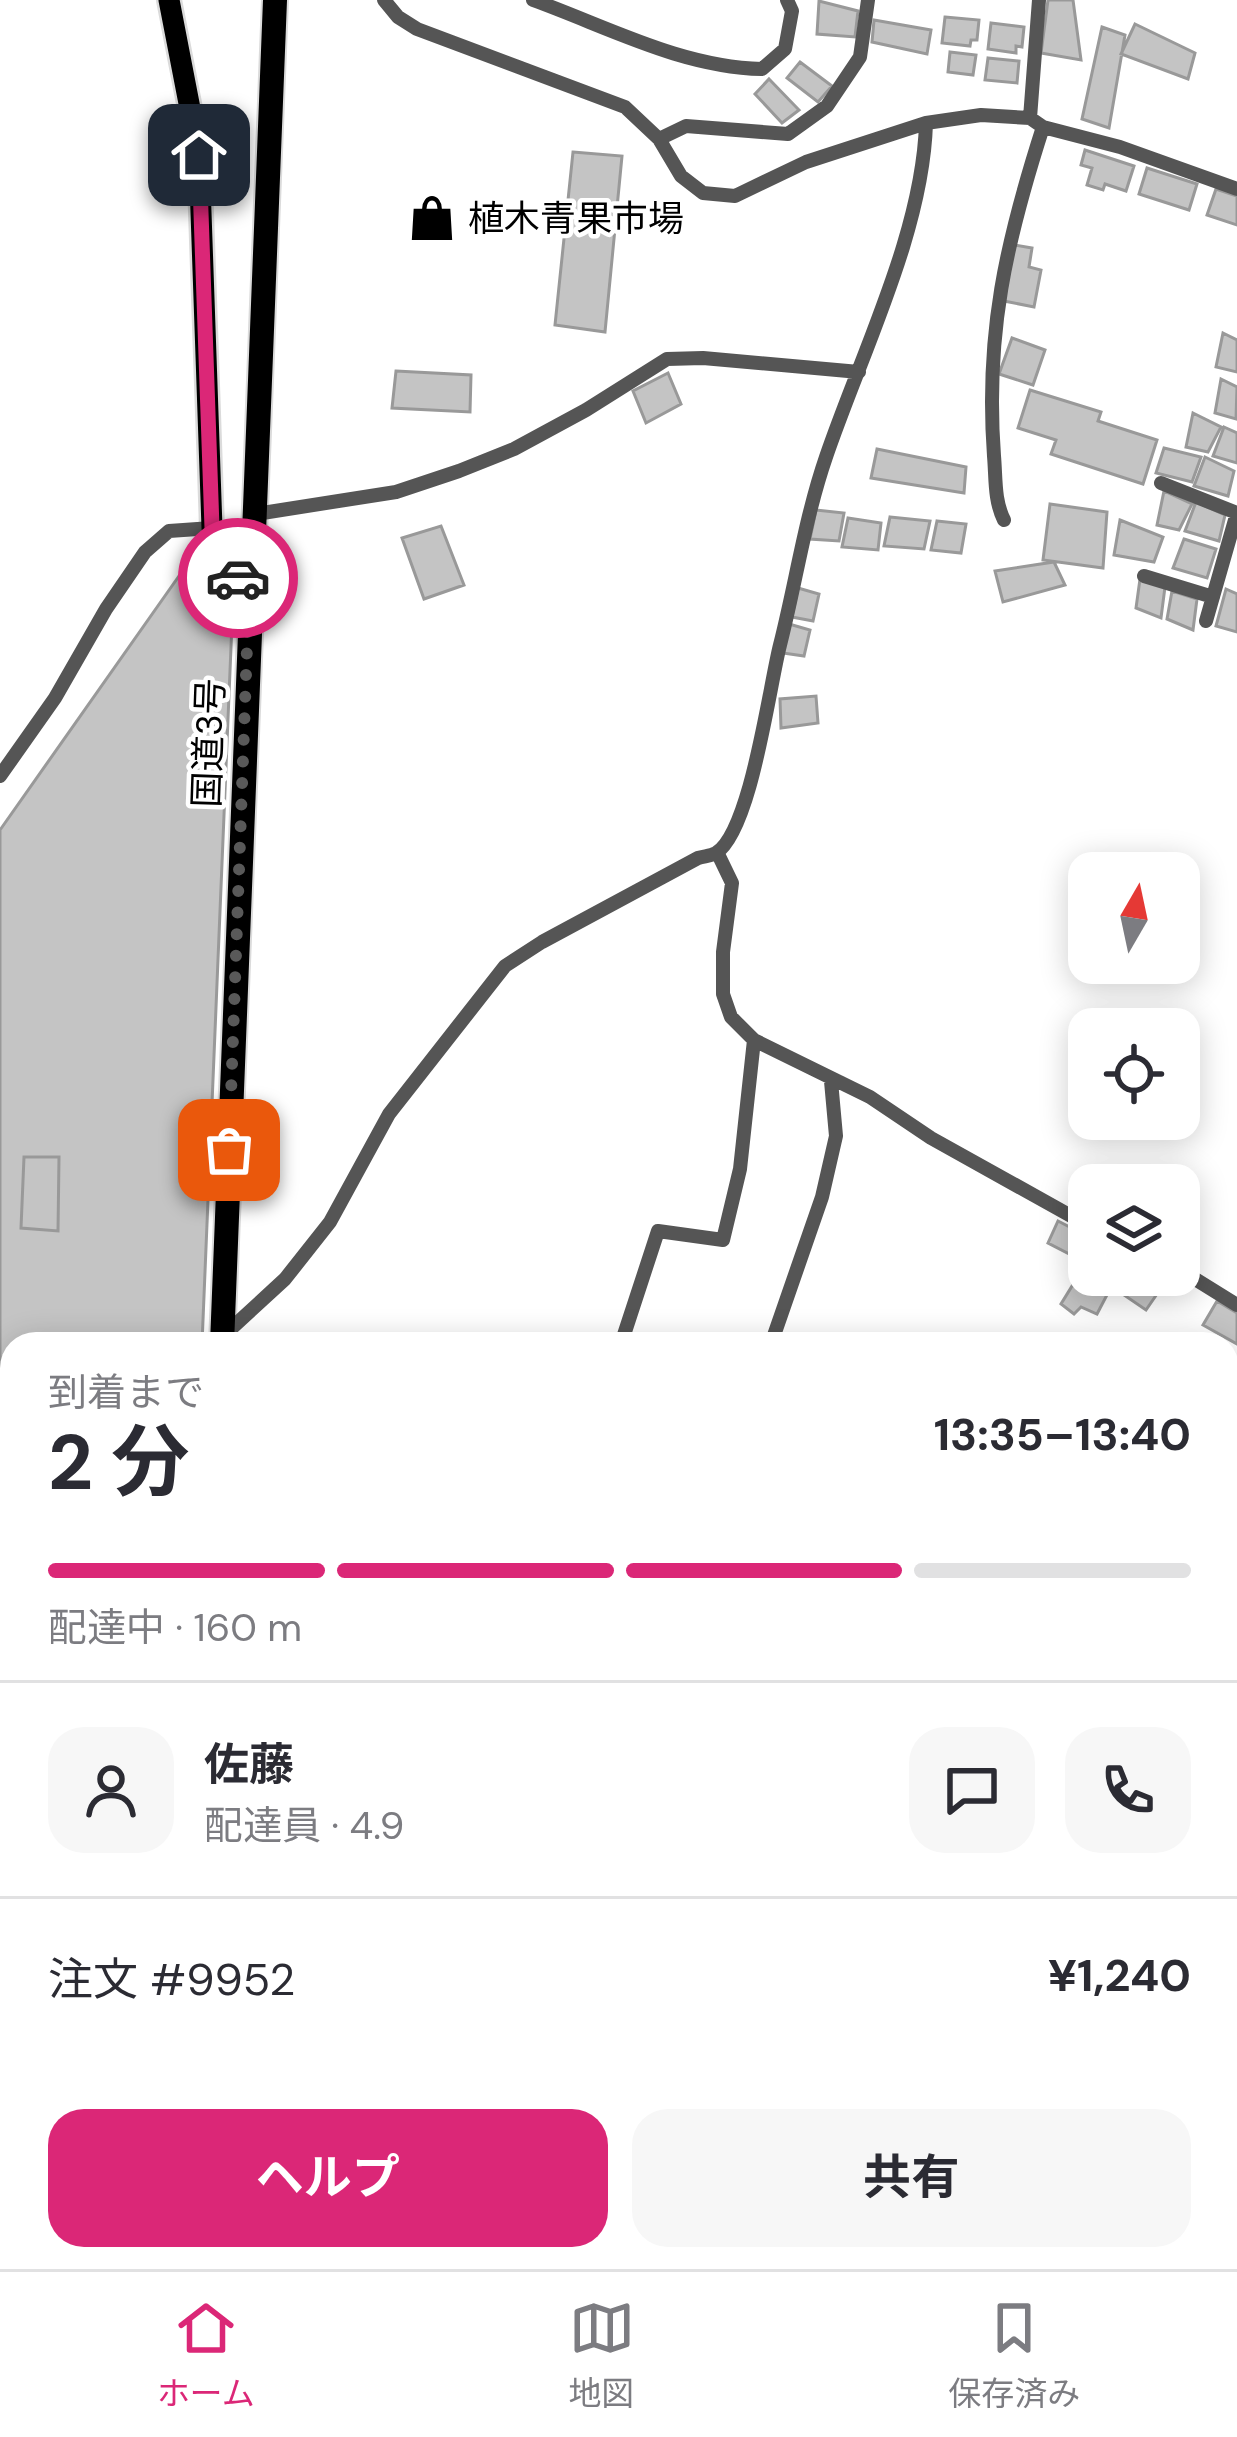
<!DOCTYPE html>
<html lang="ja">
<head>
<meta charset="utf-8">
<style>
	body { margin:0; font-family:"DM Sans","Noto Sans JP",sans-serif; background:#f7f7f7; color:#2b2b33; height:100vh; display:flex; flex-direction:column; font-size:45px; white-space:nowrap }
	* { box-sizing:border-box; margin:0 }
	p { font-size:39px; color:#7c7c81 }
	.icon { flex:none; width:66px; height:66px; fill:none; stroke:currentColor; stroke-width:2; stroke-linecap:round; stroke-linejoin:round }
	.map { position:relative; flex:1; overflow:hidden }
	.drawer { position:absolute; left:0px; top:1332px; width:1239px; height:939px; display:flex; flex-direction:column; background:#fff; border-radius:36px 36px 0 0; box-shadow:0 6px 30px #0003 }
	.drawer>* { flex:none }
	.needle { width:78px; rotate:9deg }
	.fabs { position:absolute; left:1068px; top:852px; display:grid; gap:24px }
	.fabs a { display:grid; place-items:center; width:132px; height:132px; border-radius:24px; background:#fff; box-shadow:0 6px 30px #0003; font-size:60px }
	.pin { position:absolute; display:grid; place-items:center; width:102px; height:102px; color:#fff; margin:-51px; border-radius:24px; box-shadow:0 6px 18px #0006 }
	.courier { position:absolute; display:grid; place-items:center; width:120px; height:120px; margin:-60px; border:9px solid #db2777; border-radius:50%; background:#fff; color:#222; box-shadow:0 3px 15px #0007 }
	.overview em { font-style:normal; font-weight:700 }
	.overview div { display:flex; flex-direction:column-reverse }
	.overview { display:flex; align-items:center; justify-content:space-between; height:204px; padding:0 48px }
	h1 { font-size:78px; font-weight:700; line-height:90px }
	.bar { display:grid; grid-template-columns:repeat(4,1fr); gap:18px 12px; align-content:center; height:144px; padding:0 48px }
	.bar i { height:15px; border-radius:9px; background:#e1e1e2 }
	.bar .selected { background:#db2777 }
	.bar p { grid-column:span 4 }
	.line { display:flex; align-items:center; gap:30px; padding:0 48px; border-top:3px solid #e1e1e2 }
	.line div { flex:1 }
	.round { display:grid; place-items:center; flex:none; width:126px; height:126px; border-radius:36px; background:#f7f7f7 }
	.primary-button { display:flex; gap:24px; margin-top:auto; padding:24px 48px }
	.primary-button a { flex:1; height:138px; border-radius:36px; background:#db2777; color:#fff; font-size:48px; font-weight:700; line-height:138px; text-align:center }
	.primary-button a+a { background:#f7f7f7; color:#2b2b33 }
	.tabs { display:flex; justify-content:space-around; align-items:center; height:168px; border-top:3px solid #e1e1e2; background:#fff; font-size:33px; color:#7c7c81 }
	.tabs a { display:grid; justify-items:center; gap:6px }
	.tabs .selected { color:#db2777 }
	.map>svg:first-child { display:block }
	.building { fill:#c4c4c4; stroke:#999; stroke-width:3 }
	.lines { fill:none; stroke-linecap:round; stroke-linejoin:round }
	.primary-casing { stroke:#dbdbdb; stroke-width:26 }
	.highway-casing { stroke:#dbdbdb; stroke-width:28 }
	.lane { stroke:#555; stroke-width:8 }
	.street { stroke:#555; stroke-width:14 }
	.secondary { stroke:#222; stroke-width:18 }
	.primary { stroke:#000; stroke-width:21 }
	.highway { stroke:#000; stroke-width:24 }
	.done { stroke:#595959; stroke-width:12; stroke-dasharray:0 21.6 }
	.route { stroke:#db2777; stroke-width:15 }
	.labels { text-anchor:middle; stroke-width:9; stroke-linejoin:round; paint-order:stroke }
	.poi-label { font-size:36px; fill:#000; stroke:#fff; text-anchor:start }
	.street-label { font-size:36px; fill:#000; stroke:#fff }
</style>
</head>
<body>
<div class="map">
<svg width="1237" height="2269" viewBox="0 0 1237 2269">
	<rect width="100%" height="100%" fill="#fff"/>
	<path class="building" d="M1048 0H1073L1081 60 1041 53Z
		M819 1 858 11 855 37 817 34Z
		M945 17 979 20 977 40H971L970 46 942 43Z
		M874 20 931 30 927 54 872 42Z
		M991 23 1024 27 1022 47 1016 46V53L988 49Z
		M1135 24 1195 53 1188 79 1121 54Z
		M1102 27 1125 35 1109 128 1082 119Z
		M950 52 976 55 973 75 948 72Z
		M988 58 1019 61 1017 83 985 80Z
		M800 62 832 86 818 102 787 78Z
		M769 79 799 110 782 123 755 94Z
		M1085 150 1134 166 1126 191 1105 184 1103 190 1087 185 1092 168 1081 165Z
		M573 152 622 156 605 332 555 325Z
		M1147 168 1197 184 1189 210 1139 194Z
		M1216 189 1237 196V225L1207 215Z
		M1014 245 1032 248 1029 267 1041 270 1034 307 1004 301Z
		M1223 333 1237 340V372L1216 367Z
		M1012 338 1045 350 1033 385 999 374Z
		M396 371 471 375 470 412 392 408Z
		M668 373 681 404 646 423 633 391Z
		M1221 379 1237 387 1236 419 1215 413Z
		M1030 390 1101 412 1098 421 1157 440 1143 484 1051 454 1056 440 1018 428Z
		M1193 413 1221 427 1208 452 1186 447Z
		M1224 427 1237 433V463L1213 456Z
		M1164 448 1201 457 1192 482 1156 473Z
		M877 449 966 467 964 493 871 478Z
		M1205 457 1234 471 1228 496 1194 486Z
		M1164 491 1192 504 1179 530 1157 525Z
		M1196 502 1225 515 1219 541 1185 531Z
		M1050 504 1107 512 1103 568 1043 560Z
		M816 510 844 513 839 541 810 539Z
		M890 517 930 521 924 549 884 546Z
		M848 518 881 523 878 550 842 547Z
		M1120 520 1163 537 1154 562 1114 555Z
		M937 521 966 524 961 553 931 550Z
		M441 526 464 585 424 599 402 538Z
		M1184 539 1216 549 1207 578 1173 568Z
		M198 549 233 599 202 1344H12V1583L0 1580V830Z
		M1054 562 1065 585 1003 602 995 571Z
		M1140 579 1165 587 1161 618 1136 608Z
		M798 588 819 594 813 621 792 617Z
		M1226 589 1237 594V632L1216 626Z
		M1172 591 1197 599 1193 630 1167 619Z
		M789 624 810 630 804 656 783 653Z
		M816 696 818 723 781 728 780 699Z
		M24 1157H59L58 1231 21 1228Z
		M1058 1221 1089 1237V1248L1081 1260 1048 1243Z
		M1134 1275H1170L1146 1310 1121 1293Z
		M1077 1278 1108 1293 1097 1314 1081 1307 1074 1314 1061 1304Z
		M1217 1301 1237 1313V1344L1203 1325Z
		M1237 1585V1623L1227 1629V1591Z"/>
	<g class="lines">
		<defs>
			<path id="primary" d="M169 0 199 155 212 528 222 560 249 591"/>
			<path id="highway" d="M222 1344 275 0
				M97 2269 99 2259"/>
		</defs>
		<use href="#primary" class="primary-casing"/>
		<use href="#highway" class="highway-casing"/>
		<path class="lane" d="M368 2269 370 2259
			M417 2269 419 2259"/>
		<path class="street" d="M384 0 398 17 417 29 625 107 659 139 681 176 703 193 735 196 806 162 926 123 981 115 1030 118 1043 127 1120 147 1237 189
			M533 0C608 27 681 67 762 69L785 49 792 11 787 0
			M1030 118 1039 0
			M659 139 686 126 788 134 827 106 860 57 868 0
			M1161 483 1237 513
			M256 514 396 492 459 471 514 449 586 410 667 359 703 358 859 372
			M1004 520C994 500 996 478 994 456 985 334 1006 242 1043 127
			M1144 576 1213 597
			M1206 621 1237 513
			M0 776 55 698 106 609 145 552 169 531 212 528
			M717 852 732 883 723 952V994L731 1017 754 1040 870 1097 931 1138 1089 1226
			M1179 1269 1237 1305
			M223 1336 285 1279 330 1222 389 1114 505 966 542 942 698 858C704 856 711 856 716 853 751 831 769 688 780 645 796 582 805 518 826 457 861 354 923 232 926 123
			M621 1344 658 1231 723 1240 740 1169 754 1040
			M771 1344 822 1197 836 1136 831 1081
			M1227 1554 1237 1542
			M0 1782 11 1736"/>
		<path class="secondary" d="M0 1606 12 1608
			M1227 1827 1237 1828
			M1227 2051 1237 2047
			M748 2269 757 2259"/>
		<use href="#primary" class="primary"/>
		<use href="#highway" class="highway"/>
	</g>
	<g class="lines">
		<path class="done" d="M229 1150 249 591 238 578"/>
		<path class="route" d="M199 155 212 528 222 560 238 578"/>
	</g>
	<defs>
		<symbol id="shop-bare" viewBox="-9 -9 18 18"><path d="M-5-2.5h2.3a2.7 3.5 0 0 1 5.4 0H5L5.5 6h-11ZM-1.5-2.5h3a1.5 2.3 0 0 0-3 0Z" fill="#000" stroke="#fff" stroke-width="2.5" paint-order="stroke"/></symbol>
	</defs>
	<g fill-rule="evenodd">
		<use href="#shop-bare" x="399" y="185" width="66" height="66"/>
	</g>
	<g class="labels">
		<g class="poi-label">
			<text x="468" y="231">植木青果市場</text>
		</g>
		<g class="street-label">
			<text transform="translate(208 743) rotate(-88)" y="13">国道3号</text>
		</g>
	</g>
</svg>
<div class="fabs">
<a><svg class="needle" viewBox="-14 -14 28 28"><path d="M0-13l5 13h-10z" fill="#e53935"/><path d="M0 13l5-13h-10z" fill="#7c7c81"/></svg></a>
<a><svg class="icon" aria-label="locate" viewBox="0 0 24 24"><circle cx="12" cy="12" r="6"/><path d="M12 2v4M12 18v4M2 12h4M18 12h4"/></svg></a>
<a><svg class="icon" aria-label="layers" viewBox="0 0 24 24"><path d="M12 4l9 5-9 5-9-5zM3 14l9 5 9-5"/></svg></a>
</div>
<div class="pin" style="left:229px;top:1150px;background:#ea580c"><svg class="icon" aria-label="bag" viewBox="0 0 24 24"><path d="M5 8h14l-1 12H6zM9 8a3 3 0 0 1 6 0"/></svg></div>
<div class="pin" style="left:199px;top:155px;background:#1f2937"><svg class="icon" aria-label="home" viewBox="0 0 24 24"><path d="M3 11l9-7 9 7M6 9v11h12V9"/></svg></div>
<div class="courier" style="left:238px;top:578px"><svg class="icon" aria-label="car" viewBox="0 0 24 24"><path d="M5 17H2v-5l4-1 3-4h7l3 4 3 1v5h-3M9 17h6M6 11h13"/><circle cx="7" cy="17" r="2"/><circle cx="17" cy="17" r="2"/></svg></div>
<section class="drawer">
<div class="overview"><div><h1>2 分</h1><p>到着まで</p></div><em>13:35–13:40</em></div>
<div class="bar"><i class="selected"></i><i class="selected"></i><i class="selected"></i><i></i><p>配達中 · 160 m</p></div>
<div class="line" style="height:216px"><a class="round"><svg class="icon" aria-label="person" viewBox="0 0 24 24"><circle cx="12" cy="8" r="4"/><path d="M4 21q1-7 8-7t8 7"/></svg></a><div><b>佐藤</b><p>配達員 · 4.9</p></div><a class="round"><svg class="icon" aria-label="chat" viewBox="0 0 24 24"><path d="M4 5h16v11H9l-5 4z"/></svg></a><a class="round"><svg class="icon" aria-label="phone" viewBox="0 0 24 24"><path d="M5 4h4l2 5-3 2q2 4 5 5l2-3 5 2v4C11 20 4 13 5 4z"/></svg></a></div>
<div class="line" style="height:156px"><div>注文 #9952</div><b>¥1,240</b></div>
<div class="primary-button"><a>ヘルプ</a><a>共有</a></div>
</section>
</div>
<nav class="tabs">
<a class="selected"><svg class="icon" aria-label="home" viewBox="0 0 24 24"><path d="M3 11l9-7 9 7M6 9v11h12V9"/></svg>ホーム</a>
<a><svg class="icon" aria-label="map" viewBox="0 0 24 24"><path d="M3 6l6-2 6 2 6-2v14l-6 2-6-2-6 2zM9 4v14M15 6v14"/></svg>地図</a>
<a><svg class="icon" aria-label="saved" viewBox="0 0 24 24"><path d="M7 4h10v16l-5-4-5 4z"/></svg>保存済み</a>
</nav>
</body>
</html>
